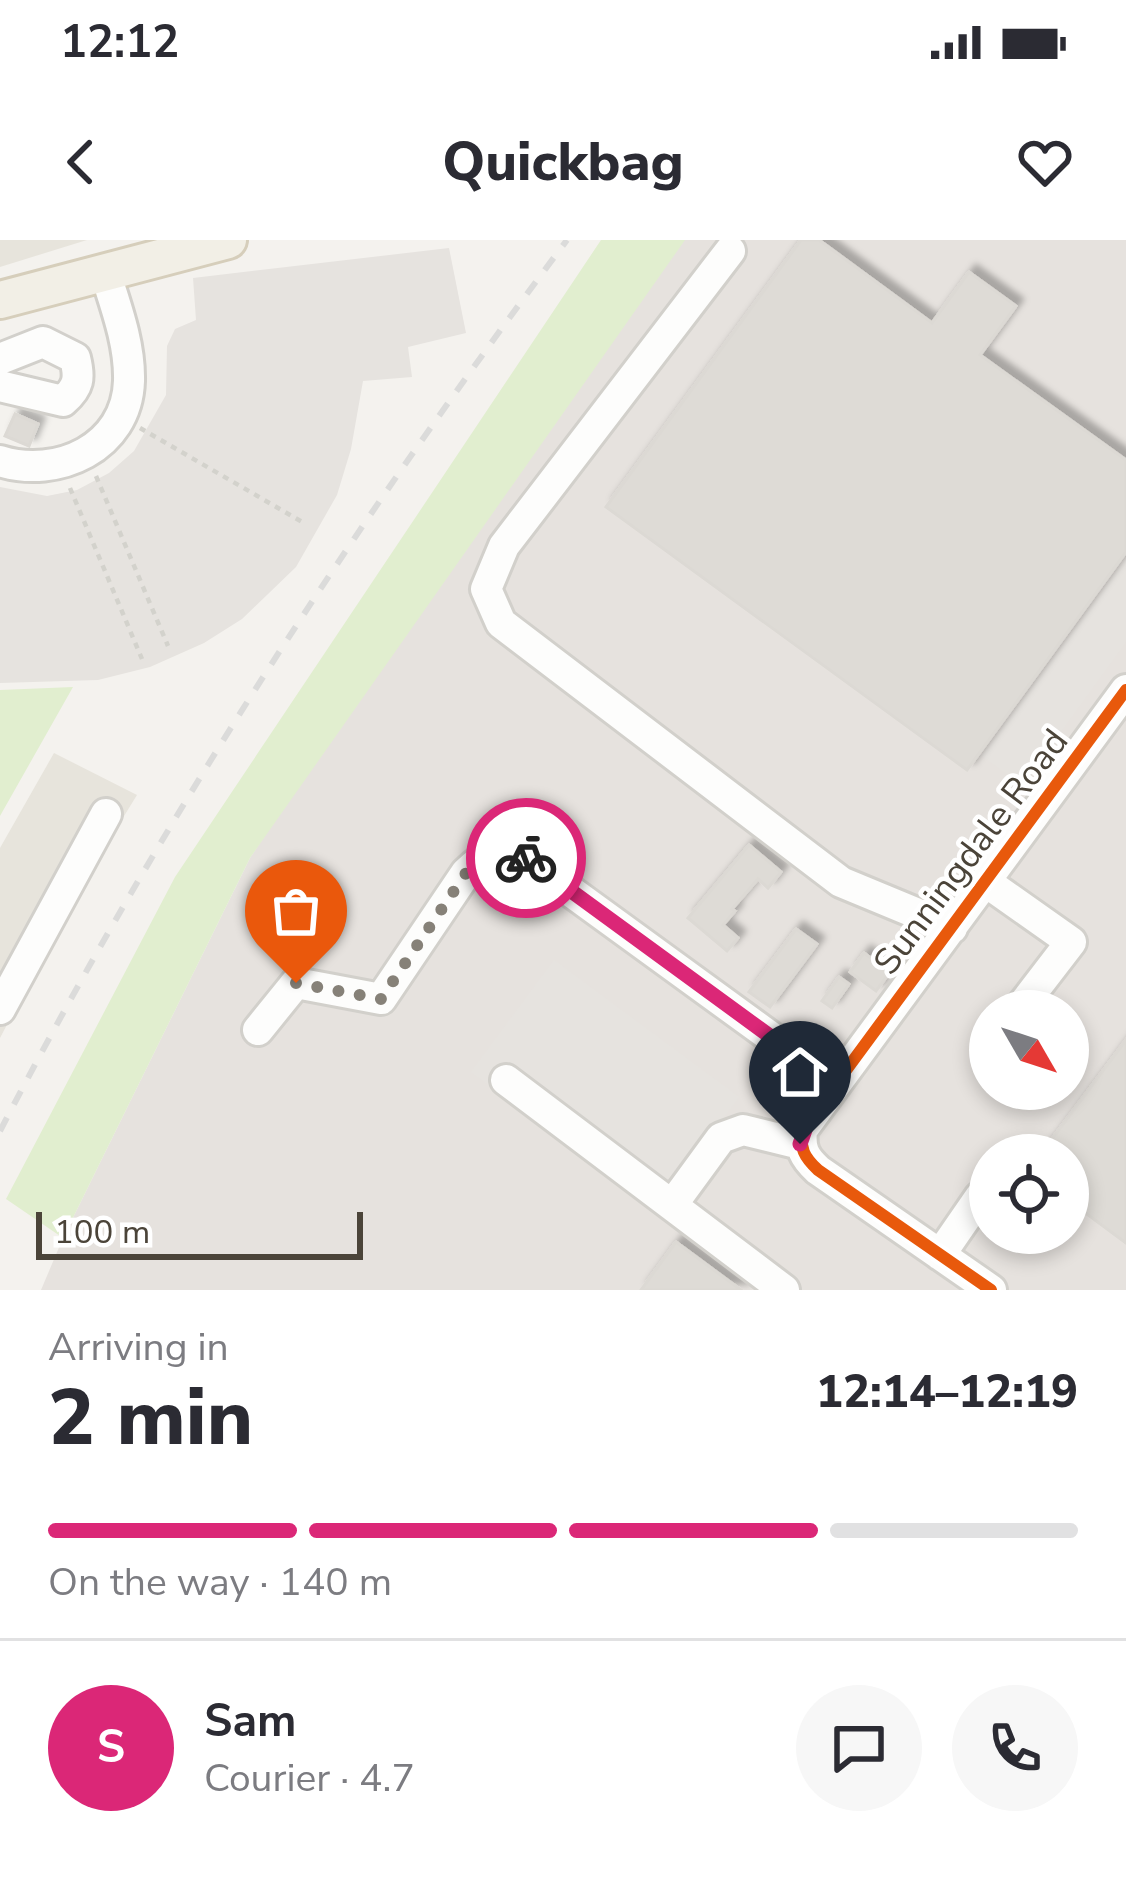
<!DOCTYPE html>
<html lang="en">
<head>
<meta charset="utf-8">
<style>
	body { margin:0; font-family:"Nunito Sans",sans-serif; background:#f7f7f7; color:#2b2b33; height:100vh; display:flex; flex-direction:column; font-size:45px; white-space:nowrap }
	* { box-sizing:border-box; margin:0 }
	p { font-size:39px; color:#7c7c81 }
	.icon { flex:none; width:66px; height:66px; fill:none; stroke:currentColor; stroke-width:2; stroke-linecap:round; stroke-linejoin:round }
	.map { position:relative; height:1050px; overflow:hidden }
	.sheet { display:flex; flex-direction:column; background:#fff; flex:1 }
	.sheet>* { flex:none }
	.needle { width:78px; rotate:129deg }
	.fabs { position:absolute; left:969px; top:750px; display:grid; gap:24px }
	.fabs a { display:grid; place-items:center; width:120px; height:120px; border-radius:50%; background:#fff; box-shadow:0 6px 18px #0003; font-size:60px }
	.scale { position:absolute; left:36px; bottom:30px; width:327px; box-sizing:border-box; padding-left:12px; border:6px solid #4b4439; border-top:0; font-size:33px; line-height:42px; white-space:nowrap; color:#4b4439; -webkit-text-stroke:9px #fff; paint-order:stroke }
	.pin { position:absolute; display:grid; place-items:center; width:102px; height:102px; color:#fff; margin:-123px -51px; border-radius:50% 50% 50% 0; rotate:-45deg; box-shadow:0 0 12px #0007 }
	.pin .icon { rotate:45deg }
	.courier { position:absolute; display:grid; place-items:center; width:120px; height:120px; margin:-60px; border:9px solid #db2777; border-radius:50%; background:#fff; color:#222; box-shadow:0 3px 15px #0007 }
	.summary em { font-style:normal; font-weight:800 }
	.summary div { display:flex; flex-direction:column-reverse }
	.summary { display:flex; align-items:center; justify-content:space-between; height:204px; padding:0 48px }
	h1 { font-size:78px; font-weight:800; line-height:90px }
	.bar { display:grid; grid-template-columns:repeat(4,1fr); gap:18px 12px; align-content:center; height:144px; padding:0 48px }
	.bar i { height:15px; border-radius:9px; background:#e1e1e2 }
	.bar .current { background:#db2777 }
	.bar p { grid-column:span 4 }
	.line { display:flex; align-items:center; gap:30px; padding:0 48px; border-top:3px solid #e1e1e2 }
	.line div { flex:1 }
	.round { display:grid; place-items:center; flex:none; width:126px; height:126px; border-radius:63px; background:#f7f7f7 }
	.status { display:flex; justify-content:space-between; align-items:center; height:84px; padding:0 60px; background:#fff; direction:ltr }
	.status svg { height:33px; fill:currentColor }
	header { display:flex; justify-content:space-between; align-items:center; height:156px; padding:0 48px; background:#fff; font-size:54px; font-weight:800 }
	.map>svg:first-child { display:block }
	.residential { fill:#e7e4dc }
	.industrial { fill:#e6e2de; fill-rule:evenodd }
	.green { fill:#e1eecf }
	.parking { fill:#e6e3df }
	.building { fill:#dedbd6; stroke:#dcd9d4; stroke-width:3; filter:url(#shadow) }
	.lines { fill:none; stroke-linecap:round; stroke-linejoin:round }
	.minor-casing { stroke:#d2d0cb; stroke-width:36 }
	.major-casing { stroke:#d6cebb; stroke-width:42 }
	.path { stroke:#d3d2cc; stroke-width:4.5; stroke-dasharray:6 6; stroke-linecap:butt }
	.minor { stroke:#fdfdfc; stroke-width:30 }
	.major { stroke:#f2efe6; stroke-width:36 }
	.rail { stroke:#dbdbda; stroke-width:6; stroke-dasharray:15 15; stroke-linecap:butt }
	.cycleway-casing { stroke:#fff; stroke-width:20 }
	.cycleway { stroke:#e8590c; stroke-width:12 }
	.done { stroke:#868178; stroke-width:12; stroke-dasharray:0 21.6 }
	.route { stroke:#db2777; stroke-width:15 }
	.labels { text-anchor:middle; stroke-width:9; stroke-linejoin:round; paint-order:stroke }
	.street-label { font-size:36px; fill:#4b4439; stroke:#fff }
</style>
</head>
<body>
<div class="status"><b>12:12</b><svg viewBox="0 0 49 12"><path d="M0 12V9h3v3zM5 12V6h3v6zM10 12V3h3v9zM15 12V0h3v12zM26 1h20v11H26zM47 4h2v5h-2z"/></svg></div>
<header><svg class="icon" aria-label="back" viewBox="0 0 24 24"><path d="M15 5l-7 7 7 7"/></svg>Quickbag<svg class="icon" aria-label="heart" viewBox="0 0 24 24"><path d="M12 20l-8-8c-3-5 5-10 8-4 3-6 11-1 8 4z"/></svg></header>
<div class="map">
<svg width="1126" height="1050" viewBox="0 0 1126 1050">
	<defs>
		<filter id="shadow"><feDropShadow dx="7" dy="-7" stdDeviation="3" flood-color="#0004"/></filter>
	</defs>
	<rect width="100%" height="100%" fill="#f4f2ee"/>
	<path class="residential" d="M0 0H87L0 27Z
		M54 513 137 555 74 657 0 798V608Z"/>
	<path class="industrial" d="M658 0H1126V1050H41L63 998 250 618ZM990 771H1068V849H990ZM990 915H1068V993H990Z"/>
	<path class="green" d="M601 0H685L250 618 63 998 6 959 175 637Z
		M73 447 0 576V450Z"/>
	<path class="parking" d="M449 8 466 93 408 107 412 137 363 141 351 209 337 255 296 327 242 379 204 403 150 427 98 440 0 443V247L47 256 77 250 109 233 134 211 166 155 167 106 175 89 196 80 193 38Z
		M1126 319V402L1022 545 982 516Z
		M554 720 739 857 655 969 471 832Z"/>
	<path class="building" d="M801 0H819L932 83 969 32 1016 66 980 115 1126 220V312L967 530 606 267Z
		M15 174 38 184 29 206 5 196Z
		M749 605 781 632 768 648 758 639 732 669 735 671 723 685 738 698 727 711 688 678Z
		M796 689 817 704 770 767 749 752Z
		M864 713 890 732 876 751 850 732Z
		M839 737 849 744 832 768 822 761Z
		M1126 800V1003L1068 960V915H1040Z
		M676 1002 741 1050H641Z"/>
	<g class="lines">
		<defs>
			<path id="minor" d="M730 11 504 306 486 349 501 383 841 642 952 688
				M0 119 43 102 75 118C80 138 79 147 63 161L0 146
				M0 221C57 239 127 208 129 141 130 104 116 67 105 32
				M986 642 1071 702 1018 771
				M0 769 106 574
				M258 790 296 743 381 759 466 633C484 616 494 609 518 613L834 843
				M506 840 784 1050
				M672 965 721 898 743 890 800 904
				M940 1015 980 957
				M991 1050 818 930C804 917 800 909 802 890L1126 450"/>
			<path id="major" d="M0 60 228 0"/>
		</defs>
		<use href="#minor" class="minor-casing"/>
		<use href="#major" class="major-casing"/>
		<path class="path" d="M140 188 304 283
			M96 236 168 406
			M70 248 142 419"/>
		<use href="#minor" class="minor"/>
		<use href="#major" class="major"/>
		<path class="rail" d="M0 891C163 577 355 283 567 0"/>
		<defs>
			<path id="cycleway" d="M991 1050 818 930C804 917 800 909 802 890L1126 450"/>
		</defs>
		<use href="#cycleway" class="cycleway-casing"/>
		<use href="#cycleway" class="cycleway"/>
	</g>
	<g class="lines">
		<path class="done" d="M296 743 381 759 466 633C484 615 502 602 526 618"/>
		<path class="route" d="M526 618 834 843 810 876 800 904"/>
	</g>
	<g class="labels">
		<g class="street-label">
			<text transform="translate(970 611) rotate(-53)" y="13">Sunningdale Road</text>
		</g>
	</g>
</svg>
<div class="fabs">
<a><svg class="needle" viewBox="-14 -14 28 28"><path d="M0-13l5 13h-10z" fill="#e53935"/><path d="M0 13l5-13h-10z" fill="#7c7c81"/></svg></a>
<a><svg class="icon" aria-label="locate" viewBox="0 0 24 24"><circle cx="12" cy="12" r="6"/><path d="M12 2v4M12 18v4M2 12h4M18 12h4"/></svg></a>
</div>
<div class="scale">100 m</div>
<div class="pin" style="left:296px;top:743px;background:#ea580c"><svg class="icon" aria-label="bag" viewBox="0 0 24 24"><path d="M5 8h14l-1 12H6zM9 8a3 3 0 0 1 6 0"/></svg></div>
<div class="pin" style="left:800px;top:904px;background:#1f2937"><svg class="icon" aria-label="home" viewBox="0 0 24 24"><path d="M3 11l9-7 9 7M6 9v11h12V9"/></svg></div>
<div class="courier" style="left:526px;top:618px"><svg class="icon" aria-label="bike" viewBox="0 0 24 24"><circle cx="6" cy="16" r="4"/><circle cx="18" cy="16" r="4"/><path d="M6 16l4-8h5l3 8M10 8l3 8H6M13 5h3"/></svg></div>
</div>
<section class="sheet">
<div class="summary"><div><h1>2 min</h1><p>Arriving in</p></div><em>12:14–12:19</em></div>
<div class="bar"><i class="current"></i><i class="current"></i><i class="current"></i><i></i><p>On the way · 140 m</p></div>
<div class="line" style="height:216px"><b class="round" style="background:#db2777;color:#fff">S</b><div><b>Sam</b><p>Courier · 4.7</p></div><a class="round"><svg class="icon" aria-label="chat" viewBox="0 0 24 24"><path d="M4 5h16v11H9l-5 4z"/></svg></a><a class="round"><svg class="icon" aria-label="phone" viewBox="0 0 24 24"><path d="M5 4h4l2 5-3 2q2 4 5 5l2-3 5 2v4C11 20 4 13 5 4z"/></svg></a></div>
</section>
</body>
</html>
